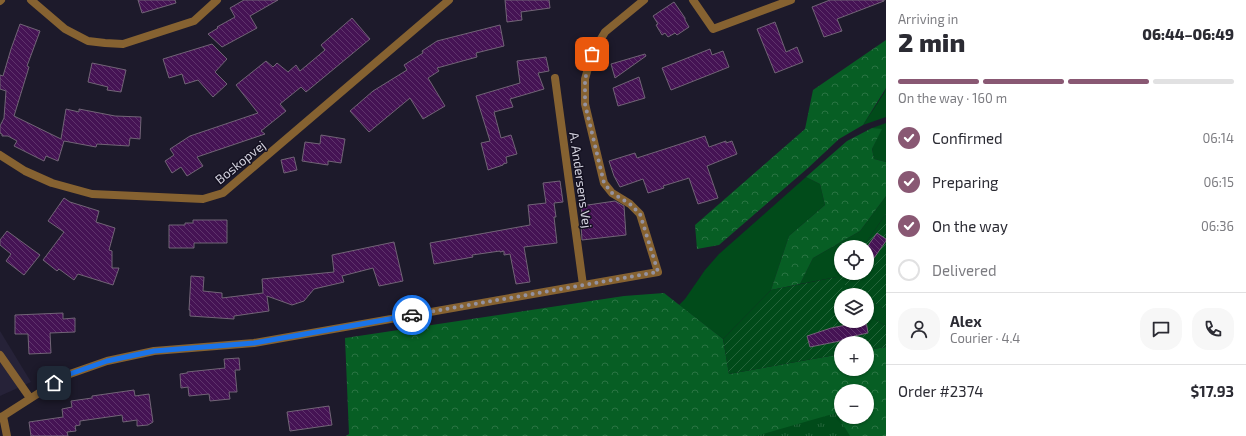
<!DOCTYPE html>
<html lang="en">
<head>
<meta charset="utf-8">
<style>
	body { margin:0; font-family:"Exo 2",sans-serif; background:#f7f7f7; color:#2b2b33; height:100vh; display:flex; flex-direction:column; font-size:15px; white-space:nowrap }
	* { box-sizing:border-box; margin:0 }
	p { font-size:13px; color:#7c7c81 }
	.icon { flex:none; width:22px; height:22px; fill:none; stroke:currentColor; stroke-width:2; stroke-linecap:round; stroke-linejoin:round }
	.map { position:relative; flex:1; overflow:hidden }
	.drawer { display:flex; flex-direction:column; background:#fff; width:360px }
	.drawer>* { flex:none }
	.tools { position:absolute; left:834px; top:240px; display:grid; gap:8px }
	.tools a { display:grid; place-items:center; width:40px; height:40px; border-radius:50%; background:#fff; box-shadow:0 1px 3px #0004; font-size:20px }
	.pin { position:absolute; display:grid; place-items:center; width:34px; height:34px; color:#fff; margin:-17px; border-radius:8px; box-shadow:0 2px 6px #0006 }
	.courier { position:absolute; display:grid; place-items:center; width:40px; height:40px; margin:-20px; border:3px solid #1a73e8; border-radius:50%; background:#fff; color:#222; box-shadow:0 1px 5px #0007 }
	.head em { font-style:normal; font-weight:800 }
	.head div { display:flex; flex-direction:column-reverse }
	.head { display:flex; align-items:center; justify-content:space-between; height:68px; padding:0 12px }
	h1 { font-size:26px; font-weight:800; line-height:30px }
	.bar { display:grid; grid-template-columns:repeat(4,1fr); gap:6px 4px; align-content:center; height:48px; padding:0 12px }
	.bar i { height:5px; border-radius:3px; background:#e1e1e2 }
	.bar .on { background:#895873 }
	.bar p { grid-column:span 4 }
	.line { display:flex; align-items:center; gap:10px; padding:0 12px; border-top:1px solid #e1e1e2 }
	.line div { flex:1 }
	.round { display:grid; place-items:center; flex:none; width:42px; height:42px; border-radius:16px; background:#f7f7f7 }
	ol { padding:0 12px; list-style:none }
	li { display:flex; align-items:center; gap:12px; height:44px }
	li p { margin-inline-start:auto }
	li .icon { padding:4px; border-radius:50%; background:#895873; color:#fff; stroke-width:4 }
	li:last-child { color:#7c7c81 }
	li i { width:22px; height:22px; border:2px solid #e1e1e2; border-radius:50% }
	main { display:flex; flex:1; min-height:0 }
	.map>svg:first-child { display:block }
	.built { fill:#262238 }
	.grass { fill:#014b1a }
	.forest { fill:url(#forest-crowns); fill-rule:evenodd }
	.park { fill:url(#park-tufts) }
	.garden { fill:url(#garden-furrows) }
	.building { fill:url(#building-back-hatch); stroke:#716476 }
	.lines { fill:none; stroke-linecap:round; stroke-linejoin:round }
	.lane { stroke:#866231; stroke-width:8 }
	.street { stroke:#866231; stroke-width:8 }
	.done { stroke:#9492a0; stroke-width:4; stroke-dasharray:0 7.2 }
	.route { stroke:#1a73e8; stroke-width:5 }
	.labels { text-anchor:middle; stroke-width:3; stroke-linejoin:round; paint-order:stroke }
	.street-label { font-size:13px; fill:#d4d3df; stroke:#141121 }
</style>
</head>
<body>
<main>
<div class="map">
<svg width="886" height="436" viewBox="0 0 886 436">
	<defs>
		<pattern id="forest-crowns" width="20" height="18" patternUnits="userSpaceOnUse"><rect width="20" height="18" fill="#075e24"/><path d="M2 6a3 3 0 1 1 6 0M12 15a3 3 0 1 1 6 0" fill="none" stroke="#2a7443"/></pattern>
		<pattern id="park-tufts" width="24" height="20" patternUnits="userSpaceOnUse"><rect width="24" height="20" fill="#014b1a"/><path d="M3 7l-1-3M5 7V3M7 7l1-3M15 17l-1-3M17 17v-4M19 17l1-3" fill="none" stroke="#25643b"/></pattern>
		<pattern id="garden-furrows" width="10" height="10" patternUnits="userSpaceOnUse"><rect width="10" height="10" fill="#014b1a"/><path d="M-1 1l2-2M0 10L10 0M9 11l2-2" fill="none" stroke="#25643b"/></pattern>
		<pattern id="building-back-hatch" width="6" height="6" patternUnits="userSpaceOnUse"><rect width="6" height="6" fill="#451354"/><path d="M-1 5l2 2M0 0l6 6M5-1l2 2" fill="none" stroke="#5f346c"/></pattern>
	</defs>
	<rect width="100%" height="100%" fill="#1d1a2b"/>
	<path class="built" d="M0 331 31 382 0 396Z"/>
	<path class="grass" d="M886 88V117L863 125 884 93Z
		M886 123V162L874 159 872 149 881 130 872 128Z
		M806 177 820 184 825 205 789 236 771 290 723 339 679 305 685 299 705 270 719 254Z
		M886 196V214L863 247H841V273H844L842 276 847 286 861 295H841L837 277 800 284 813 258 860 231Z
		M867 298 886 310V326L869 316 867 317Z"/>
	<path class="forest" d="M886 40V88L863 125 839 139 808 168 719 245 697 249 695 225 805 129 813 90Z
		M872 128 882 129 872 149 874 159 886 162V196L860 231 813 258 800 284 771 290 789 236 825 205 820 184 806 177 847 141Z
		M664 293 723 339 729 374 841 354V369H867V350L886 347V436H346L349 434 345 338 624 296ZM841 391H867V417H841Z"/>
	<path class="park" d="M836 413 850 436H756Z"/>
	<path class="garden" d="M886 214V310L867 298V295H861L842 283 843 295H841V321H867V317L869 316 886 326V347L867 350V343H841V354L729 374 723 339 771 290 842 276 844 273H867V247H863Z"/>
	<path class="building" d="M138 0H175L176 3 142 13Z
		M244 0H278L250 16 257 28 222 47 208 34 218 28 217 27 235 17 230 8Z
		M505 0H549L550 8 521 12 522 20 507 22Z
		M830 0H884V1L837 19 842 31 824 37 812 7Z
		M674 2 685 18V20L689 27 677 35 675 33 668 37 665 33 662 35 656 25 658 24 653 16Z
		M352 18 370 39 306 92 301 87 280 104 286 111 261 131 265 134 197 157 203 166 187 176 181 167 172 173 165 161 174 155 170 149 190 136 258 113 236 85 266 61 273 67 277 63 288 72 296 65 300 71 325 50 321 45Z
		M775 22 786 52 797 47 803 62 775 73 757 29Z
		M20 24 40 31 27 66 29 67 14 116 61 139 66 109 79 112V109L115 116 141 117 140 139 130 138 129 146 97 144 96 147 64 141 58 161 46 156 44 161 14 146 17 141 8 136H2V134L0 133V126L4 118 6 91 0 89V75L3 76 11 49Z
		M500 25 504 46 476 53 477 57 437 68 439 71 428 78 445 106 423 119 410 98 369 132 350 111 373 91 407 70 404 65 423 53 422 51 437 41Z
		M212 44 227 59 215 72 227 84 213 97 198 80 185 84 182 74 169 78 163 59Z
		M710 49 712 55 723 51 729 67 671 90 662 68Z
		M645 54 646 56 615 78 611 64Z
		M546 57 549 71 538 73 544 89 510 99 513 107 494 112 501 138 511 135 517 154 506 157 507 163 503 164V165L488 170 481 143 490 141 476 96 520 83 517 61Z
		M92 63 126 70 121 92 107 90 108 87 88 82Z
		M639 77 645 98 618 106 613 88Z
		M321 135 345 139 341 163 328 161V165L302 161 305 142 320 144Z
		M705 136 709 147 726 141V143L732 141 737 154 707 166 718 198 698 204 689 178 663 186 664 188 648 193 643 179 620 187 614 176 609 161 635 153 637 158Z
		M294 157 297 170 284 173 281 160Z
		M560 181 563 202 554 203 556 217H554L557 243 524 247 530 282 516 284 510 254 504 255V251L500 252V251L472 255 473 257 434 264 430 243 530 225 528 205 546 203 543 183Z
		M64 198 70 202 99 211 96 222 115 228 109 250 112 251V268H119L113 285 78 274 74 280 59 269 57 271 43 260 64 232 48 221Z
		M615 201 624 206 626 235 582 240 581 224H583L581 206Z
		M193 220H227V243H194V248H169V225H185V223H193Z
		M7 231 40 255 24 275 6 261 11 254 0 245V240Z
		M877 233 886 239V241L867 268V247Z
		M394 242 403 281 379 286 373 268 342 276 344 282 314 289 304 301 292 305 267 296 269 311 234 316V319L190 316V310H189L191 276 204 277 203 291 222 293V298L263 293 262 279 334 272 332 255Z
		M63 313V319L75 318V332L50 333 51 353 29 354 28 334H15V315Z
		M866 321 868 333 854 336 855 338 810 347 807 336 831 328Z
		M239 358 240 370H235L237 392H229L230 399 210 401 209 394 189 396 188 387 181 388 180 374 187 373V372L225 368 224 359Z
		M134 390 135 396 149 394 153 422 148 425 137 426V420L123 422 122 415 80 421V425L75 426 76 431 67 432 68 436H31L29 422 63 417 62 409 72 407 71 401 92 398V396Z
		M329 406 332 425 290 431 287 412Z"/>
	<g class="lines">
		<path class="lane" d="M0 355 30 398"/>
		<path class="street" d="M31 0 65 29 88 41 105 43 123 44 194 21 217 0
			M693 0 713 29 791 0
			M0 1 1 0
			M555 78 583 285
			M0 155 25 171 52 183 92 194 203 199 223 193 449 0
			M3 416 7 436
			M0 418 67 375 107 361 154 351 254 343 658 272 640 214 630 204 612 193 604 183 585 104V79L592 54 605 32 644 0"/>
	</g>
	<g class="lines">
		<path class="done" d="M412 315 658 272 640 214 630 204 612 193 604 183 585 104V79L592 54"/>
		<path class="route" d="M54 383 67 375 107 361 154 351 254 343 412 315"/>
	</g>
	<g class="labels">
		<g class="street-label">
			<text transform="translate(240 162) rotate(-39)" y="5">Boskopvej</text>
			<text transform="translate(581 180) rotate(82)" y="5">A. Andersens Vej</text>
		</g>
	</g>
</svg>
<div class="tools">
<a><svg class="icon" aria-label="locate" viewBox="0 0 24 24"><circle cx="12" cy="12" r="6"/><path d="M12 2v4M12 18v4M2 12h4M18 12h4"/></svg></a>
<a><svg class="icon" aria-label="layers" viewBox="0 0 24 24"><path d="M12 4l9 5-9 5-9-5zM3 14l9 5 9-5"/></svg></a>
<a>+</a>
<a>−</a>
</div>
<div class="pin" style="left:592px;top:54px;background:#ea580c"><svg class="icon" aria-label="bag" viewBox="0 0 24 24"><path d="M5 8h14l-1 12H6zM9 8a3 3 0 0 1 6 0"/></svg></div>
<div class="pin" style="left:54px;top:383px;background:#1f2937"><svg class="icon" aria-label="home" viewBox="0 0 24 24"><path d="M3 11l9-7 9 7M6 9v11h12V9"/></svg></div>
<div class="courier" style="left:412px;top:315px"><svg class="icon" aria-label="car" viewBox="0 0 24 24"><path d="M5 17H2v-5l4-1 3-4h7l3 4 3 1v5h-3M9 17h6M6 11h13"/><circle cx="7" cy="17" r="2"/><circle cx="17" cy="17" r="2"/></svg></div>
</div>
<section class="drawer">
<div class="head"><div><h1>2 min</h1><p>Arriving in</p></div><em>06:44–06:49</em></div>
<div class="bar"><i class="on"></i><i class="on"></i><i class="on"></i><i></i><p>On the way · 160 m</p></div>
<ol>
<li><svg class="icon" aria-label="check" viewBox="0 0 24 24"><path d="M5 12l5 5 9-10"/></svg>Confirmed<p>06:14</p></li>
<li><svg class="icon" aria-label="check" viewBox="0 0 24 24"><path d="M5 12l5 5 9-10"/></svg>Preparing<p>06:15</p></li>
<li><svg class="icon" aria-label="check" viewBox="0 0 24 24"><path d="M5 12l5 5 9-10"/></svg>On the way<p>06:36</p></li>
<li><i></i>Delivered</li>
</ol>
<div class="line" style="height:72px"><a class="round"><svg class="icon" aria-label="person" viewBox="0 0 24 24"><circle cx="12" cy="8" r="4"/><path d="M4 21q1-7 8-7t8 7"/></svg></a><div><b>Alex</b><p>Courier · 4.4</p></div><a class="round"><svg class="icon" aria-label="chat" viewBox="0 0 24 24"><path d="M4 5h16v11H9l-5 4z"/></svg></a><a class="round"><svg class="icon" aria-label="phone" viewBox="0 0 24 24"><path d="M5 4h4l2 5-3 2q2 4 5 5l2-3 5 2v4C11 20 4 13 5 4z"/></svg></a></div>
<div class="line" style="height:52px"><div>Order #2374</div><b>$17.93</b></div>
</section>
</main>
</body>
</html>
